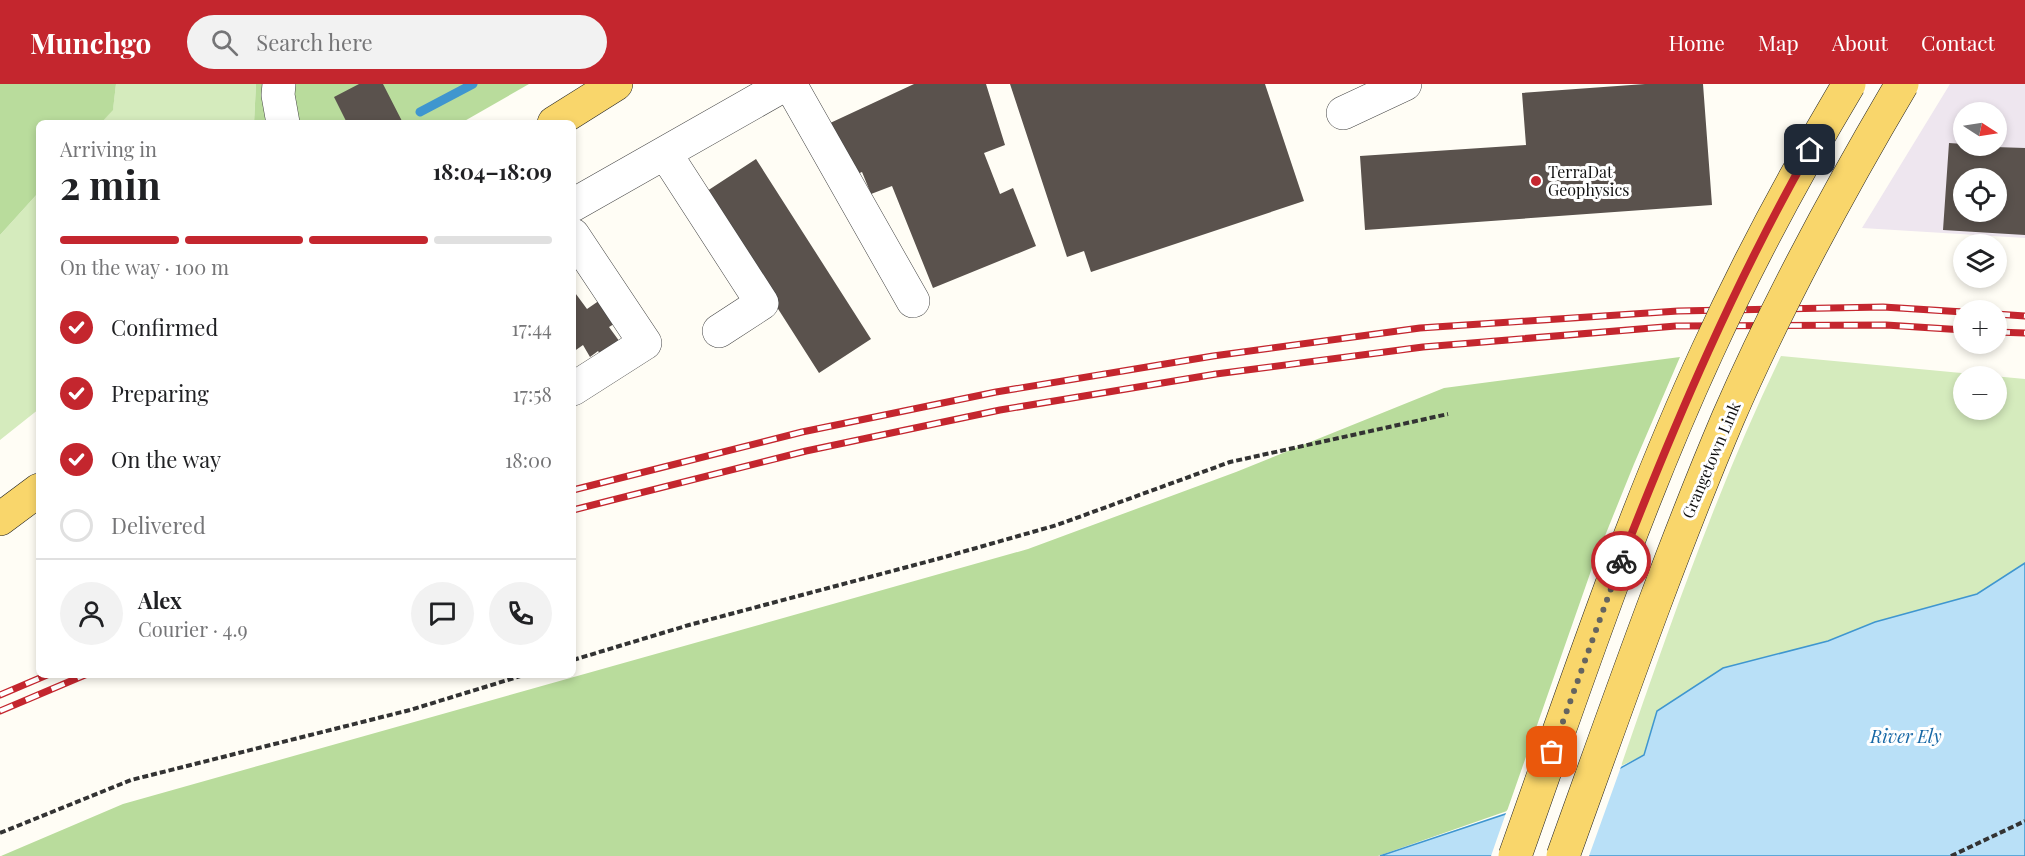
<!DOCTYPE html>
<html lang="en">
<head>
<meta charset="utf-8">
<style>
	body { margin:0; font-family:"Playfair Display",serif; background:#f2f2f2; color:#202124; height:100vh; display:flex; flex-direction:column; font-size:22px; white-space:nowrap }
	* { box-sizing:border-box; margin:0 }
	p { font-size:20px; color:#757577 }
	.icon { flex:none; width:33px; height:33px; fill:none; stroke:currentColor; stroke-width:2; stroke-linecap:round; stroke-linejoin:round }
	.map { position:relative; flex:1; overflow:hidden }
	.details { position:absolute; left:36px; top:36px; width:540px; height:558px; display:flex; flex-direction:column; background:#fff; border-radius:9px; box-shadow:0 3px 9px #0003 }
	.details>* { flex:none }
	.needle { width:39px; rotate:102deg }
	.tools { position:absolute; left:1953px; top:18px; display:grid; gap:12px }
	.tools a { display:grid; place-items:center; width:54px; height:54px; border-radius:50%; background:#fff; box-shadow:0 3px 9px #0003; font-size:30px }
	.pin { position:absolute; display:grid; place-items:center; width:51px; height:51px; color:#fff; margin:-26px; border-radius:12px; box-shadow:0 3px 9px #0006 }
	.courier { position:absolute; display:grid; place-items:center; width:60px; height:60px; margin:-30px; border:4px solid #c4262e; border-radius:50%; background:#fff; color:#222; box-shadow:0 2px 8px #0007 }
	.head em { font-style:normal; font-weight:700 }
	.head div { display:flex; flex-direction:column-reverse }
	.head { display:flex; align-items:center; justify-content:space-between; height:102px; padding:0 24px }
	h1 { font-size:39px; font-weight:700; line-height:45px }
	.bar { display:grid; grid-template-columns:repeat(4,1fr); gap:9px 6px; align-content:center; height:72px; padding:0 24px }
	.bar i { height:8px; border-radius:4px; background:#e0e0e0 }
	.bar .selected { background:#c4262e }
	.bar p { grid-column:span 4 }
	.line { display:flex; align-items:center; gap:15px; padding:0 24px; border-top:2px solid #e0e0e0 }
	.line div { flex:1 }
	.round { display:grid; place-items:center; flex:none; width:63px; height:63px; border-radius:32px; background:#f2f2f2 }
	ol { padding:0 24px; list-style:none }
	li { display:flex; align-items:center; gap:18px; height:66px }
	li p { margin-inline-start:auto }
	li .icon { padding:6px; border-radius:50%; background:#c4262e; color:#fff; stroke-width:4 }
	li:last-child { color:#757577 }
	li i { width:33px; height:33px; border:3px solid #e0e0e0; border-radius:50% }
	header { display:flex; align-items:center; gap:36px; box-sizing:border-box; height:84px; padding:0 30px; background:#c4262e; color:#fff }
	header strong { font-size:28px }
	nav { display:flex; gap:33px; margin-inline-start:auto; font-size:21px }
	.search { width:420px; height:54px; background:#f2f2f2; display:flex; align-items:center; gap:15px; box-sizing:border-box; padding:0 21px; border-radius:33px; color:#757577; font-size:22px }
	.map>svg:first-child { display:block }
	.industrial { fill:#eee6ef; fill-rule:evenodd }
	.green { fill:#d5ebbd; fill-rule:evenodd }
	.forest { fill:#b9dc9c }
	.water { fill:#b9e0f7; stroke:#3f96cf; stroke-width:1.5 }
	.pier { fill:#fffdf5 }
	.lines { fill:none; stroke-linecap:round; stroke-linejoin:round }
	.stream { stroke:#3f96cf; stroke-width:9 }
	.building { fill:#5a524d; fill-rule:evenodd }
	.minor-casing { stroke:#444; stroke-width:34 }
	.major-casing { stroke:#222; stroke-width:34 }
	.path { stroke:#333; stroke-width:4; stroke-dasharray:6 3; stroke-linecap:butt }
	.minor { stroke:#fff; stroke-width:33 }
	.major { stroke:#f9d66b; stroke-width:33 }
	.rail-casing { stroke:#c4262e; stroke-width:7 }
	.rail { stroke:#fff; stroke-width:4.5; stroke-dasharray:14; stroke-linecap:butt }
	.major-bridge-casing { stroke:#222; stroke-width:34; stroke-linecap:butt }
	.major-bridge { stroke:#f9d66b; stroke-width:33 }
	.done { stroke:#646461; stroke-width:6; stroke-dasharray:0 10.8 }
	.route { stroke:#c4262e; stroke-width:8 }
	.poi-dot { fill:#c4262e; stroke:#fff; stroke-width:2 }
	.labels { text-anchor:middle; stroke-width:6; stroke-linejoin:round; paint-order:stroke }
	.poi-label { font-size:16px; fill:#111; stroke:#fff; text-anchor:start }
	.street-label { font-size:16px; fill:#111; stroke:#fff }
	.water-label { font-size:18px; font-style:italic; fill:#1768a6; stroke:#fff }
</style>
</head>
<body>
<header>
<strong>Munchgo</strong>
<div class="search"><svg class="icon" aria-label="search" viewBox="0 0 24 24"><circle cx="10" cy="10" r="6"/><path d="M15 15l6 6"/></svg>Search here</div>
<nav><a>Home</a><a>Map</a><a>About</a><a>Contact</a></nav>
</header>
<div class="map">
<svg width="2025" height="772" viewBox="0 0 2025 772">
	<rect width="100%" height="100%" fill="#fffdf5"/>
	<path class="industrial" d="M1950 0H2025V154L1862 144ZM1964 28H1996V62H1964ZM1964 94H1996V128H1964Z"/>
	<path class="green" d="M116 0H256L254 39H101L113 25Z
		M39 108V325L0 356V151Z
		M1781 272 2025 295V479L1977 510 1875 538 1657 627 1644 671 1621 682C1669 544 1717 404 1781 272ZM1964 292H1996V326H1964Z"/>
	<path class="forest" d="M0 0H116L113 26 101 39H39V108L0 151Z
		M256 0H529L461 39H254Z
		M1680 273 1634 380 1592 484 1507 727 1378 772H1L123 720 1028 465 1236 388 1444 304Z"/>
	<path class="water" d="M2025 479V772H1380L1586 703 1644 671 1657 627 1723 584 1828 557 1875 538 1977 510Z"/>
	<path class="pier" d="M1622 680 1589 772H1491L1507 726 1584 701Z"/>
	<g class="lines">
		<path class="stream" d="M420 28 473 0"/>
	</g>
	<path class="building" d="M359 0H383L403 39H347L334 13Z
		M914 0H986L1005 61 984 69 1000 110 1013 104 1036 162 933 204 892 102 871 110 862 88 850 93 828 40Z
		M1010 0H1265L1304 117 1091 188 1084 167 1067 173Z
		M1645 0H1703L1712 121 1365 146 1360 72 1526 61 1522 9Z
		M1949 59 1964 60V62L2025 64V151L1943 146ZM1964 94H1996V128H1964Z
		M756 75 871 255 819 289 704 109Z
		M573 206 587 225 603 214 619 237 609 243 625 265 606 278 598 267 590 273 583 261 573 268Z"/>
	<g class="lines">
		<defs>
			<path id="minor" d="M279 0 278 11 283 39
				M790 0 913 217
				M1343 29 1405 0
				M665 69 762 219 719 247
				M573 121 786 0
				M573 151 645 259 573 305"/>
			<path id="major" d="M554 39 616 0
				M0 435 39 406"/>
		</defs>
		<use href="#minor" class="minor-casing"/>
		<use href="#major" class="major-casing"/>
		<path class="path" d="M573 576 689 541 941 474 1057 441 1230 378 1448 330
			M0 749 131 696 410 626 524 591
			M1951 772 2025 737"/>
		<use href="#minor" class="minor"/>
		<use href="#major" class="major"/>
		<defs>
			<path id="rail" d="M1996 230 2025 232
				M1996 248 2025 249
				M573 406 802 348 996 308 1213 272 1420 244 1678 227 1883 223 1964 228
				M573 426 806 367 1000 326 1216 290 1423 263 1676 242 1886 241 1964 246
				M0 611 47 591
				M0 627 85 591"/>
		</defs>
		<use href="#rail" class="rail-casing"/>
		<use href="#rail" class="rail"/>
		<defs>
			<path id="major-bridge" d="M1515 772C1575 603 1632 431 1707 268 1749 176 1797 87 1849 0
				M1563 772C1616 625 1667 478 1728 334 1778 219 1838 108 1902 0"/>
		</defs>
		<use href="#major-bridge" class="major-bridge-casing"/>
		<use href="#major-bridge" class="major-bridge"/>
	</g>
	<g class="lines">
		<path class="done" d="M1552 668 1621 477"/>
		<path class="route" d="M1621 477C1676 336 1735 198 1810 66"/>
	</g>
	<circle class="poi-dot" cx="1536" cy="97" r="6"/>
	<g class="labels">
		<g class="poi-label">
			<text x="1548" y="94">TerraDat<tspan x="1548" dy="18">Geophysics</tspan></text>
		</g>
		<g class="street-label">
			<text transform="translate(1711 376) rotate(-67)" y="6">Grangetown Link</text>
		</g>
		<g class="water-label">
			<text x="1906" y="659">River Ely</text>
		</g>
	</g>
</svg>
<div class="tools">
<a><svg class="needle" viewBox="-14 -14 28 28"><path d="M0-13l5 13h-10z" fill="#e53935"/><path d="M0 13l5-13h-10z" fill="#757577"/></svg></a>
<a><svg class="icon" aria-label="locate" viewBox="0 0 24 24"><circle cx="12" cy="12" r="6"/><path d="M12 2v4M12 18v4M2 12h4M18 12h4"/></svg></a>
<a><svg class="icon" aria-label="layers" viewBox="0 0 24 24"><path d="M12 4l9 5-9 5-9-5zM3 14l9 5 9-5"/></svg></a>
<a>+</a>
<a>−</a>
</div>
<div class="pin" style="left:1552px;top:668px;background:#ea580c"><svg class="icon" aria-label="bag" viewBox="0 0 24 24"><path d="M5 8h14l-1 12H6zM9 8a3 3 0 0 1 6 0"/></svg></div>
<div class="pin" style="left:1810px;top:66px;background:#1f2937"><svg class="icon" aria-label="home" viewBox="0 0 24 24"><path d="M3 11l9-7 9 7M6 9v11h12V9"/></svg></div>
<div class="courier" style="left:1621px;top:477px"><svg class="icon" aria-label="bike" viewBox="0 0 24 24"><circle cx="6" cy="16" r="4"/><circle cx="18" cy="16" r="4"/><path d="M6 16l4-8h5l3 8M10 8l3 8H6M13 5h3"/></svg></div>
<section class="details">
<div class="head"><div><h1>2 min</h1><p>Arriving in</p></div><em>18:04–18:09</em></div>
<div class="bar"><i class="selected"></i><i class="selected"></i><i class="selected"></i><i></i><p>On the way · 100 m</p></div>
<ol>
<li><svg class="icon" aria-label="check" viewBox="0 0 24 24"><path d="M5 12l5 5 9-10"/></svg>Confirmed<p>17:44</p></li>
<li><svg class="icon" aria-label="check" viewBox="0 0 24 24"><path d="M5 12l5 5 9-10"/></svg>Preparing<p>17:58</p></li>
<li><svg class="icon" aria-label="check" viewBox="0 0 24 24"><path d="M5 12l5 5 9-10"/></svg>On the way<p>18:00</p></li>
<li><i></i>Delivered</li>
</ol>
<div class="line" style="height:108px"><a class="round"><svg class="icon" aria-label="person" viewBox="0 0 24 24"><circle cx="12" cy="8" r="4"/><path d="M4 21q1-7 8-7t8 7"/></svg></a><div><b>Alex</b><p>Courier · 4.9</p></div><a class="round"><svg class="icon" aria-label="chat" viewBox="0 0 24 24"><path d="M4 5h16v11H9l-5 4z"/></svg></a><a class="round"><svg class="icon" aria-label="phone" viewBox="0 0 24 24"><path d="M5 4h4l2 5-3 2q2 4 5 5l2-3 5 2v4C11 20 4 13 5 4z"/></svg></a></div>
</section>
</div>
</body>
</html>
